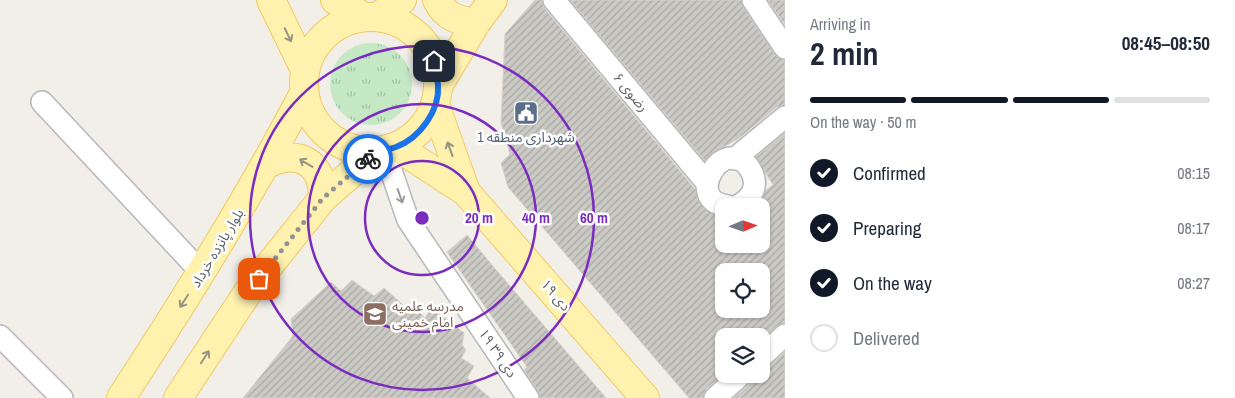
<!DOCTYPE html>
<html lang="en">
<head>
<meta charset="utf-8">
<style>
	body { margin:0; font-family:"Archivo Narrow","Noto Sans Arabic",sans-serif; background:#f6f6f7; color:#1f2937; height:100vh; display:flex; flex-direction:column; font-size:19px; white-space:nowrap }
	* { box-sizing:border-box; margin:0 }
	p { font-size:16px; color:#747a83 }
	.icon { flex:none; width:28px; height:28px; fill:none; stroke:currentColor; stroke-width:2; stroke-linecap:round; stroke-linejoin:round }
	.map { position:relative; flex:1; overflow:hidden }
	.panel { display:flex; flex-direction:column; background:#fff; width:450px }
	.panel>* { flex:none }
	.needle { width:32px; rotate:88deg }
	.fabs { position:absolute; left:715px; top:198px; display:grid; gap:10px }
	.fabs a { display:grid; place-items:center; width:55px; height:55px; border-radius:10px; background:#fff; box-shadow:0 1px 4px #0004; font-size:25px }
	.pin { position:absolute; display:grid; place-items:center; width:42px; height:42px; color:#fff; margin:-21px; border-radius:10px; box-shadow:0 2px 8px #0006 }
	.courier { position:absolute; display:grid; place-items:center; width:50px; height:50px; margin:-25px; border:4px solid #1a73e8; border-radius:50%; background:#fff; color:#222; box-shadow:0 1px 6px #0007 }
	.overview em { font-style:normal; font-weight:800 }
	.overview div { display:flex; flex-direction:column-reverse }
	.overview { display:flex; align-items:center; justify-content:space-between; height:85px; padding:0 25px }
	h1 { font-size:32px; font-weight:800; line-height:38px }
	.bar { display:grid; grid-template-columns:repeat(4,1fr); gap:8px 5px; align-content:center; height:60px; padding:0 25px }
	.bar i { height:6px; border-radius:4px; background:#e0e1e3 }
	.bar .on { background:#111827 }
	.bar p { grid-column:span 4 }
	ol { padding:0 25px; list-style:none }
	li { display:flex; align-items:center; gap:15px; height:55px }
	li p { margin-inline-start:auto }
	li .icon { padding:5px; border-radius:50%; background:#111827; color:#fff; stroke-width:4 }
	li:last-child { color:#747a83 }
	li i { width:28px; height:28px; border:2px solid #e0e1e3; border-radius:50% }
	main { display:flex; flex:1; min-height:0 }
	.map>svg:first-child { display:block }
	.grass { fill:url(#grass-tufts) }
	.building { fill:url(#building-hatch); stroke:#d6d1c6; fill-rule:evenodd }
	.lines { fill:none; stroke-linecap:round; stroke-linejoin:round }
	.minor-casing { stroke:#b5b8bc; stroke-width:24 }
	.major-casing { stroke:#f2c960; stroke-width:30 }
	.minor { stroke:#fff; stroke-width:21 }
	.major { stroke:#fff2af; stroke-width:28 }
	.oneway { stroke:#979581 }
	.oneway2 { stroke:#979a9d }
	.done { stroke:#929495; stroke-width:5; stroke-dasharray:0 9 }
	.route { stroke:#1a73e8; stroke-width:6 }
	.ring { fill:none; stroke:#7b2cbf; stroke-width:2.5 }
	.labels { text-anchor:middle; stroke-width:5; stroke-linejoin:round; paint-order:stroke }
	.street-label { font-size:14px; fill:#5f6368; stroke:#fff }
	.service-label { font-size:14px; fill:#4e5e75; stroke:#fff }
	.education-label { font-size:14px; fill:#785e54; stroke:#fff; text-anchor:start }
	.centre { fill:#7b2cbf; stroke:#fff; stroke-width:2.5 }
	.ring-label { font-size:15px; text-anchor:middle; font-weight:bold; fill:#7b2cbf; stroke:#fff; stroke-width:5; stroke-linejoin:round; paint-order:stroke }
</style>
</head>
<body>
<main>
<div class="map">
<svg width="785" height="398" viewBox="0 0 785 398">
	<defs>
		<pattern id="grass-tufts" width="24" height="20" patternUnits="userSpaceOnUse" patternTransform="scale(1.25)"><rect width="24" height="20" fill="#c5e8c5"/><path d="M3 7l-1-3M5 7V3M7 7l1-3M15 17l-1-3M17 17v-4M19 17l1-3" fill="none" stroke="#a3c0a4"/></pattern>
		<pattern id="building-hatch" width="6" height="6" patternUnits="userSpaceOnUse" patternTransform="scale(1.25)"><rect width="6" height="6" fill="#cccac5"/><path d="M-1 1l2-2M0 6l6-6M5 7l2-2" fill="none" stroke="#a9a8a4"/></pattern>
	</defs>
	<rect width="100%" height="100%" fill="#f1efe8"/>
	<path class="grass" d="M330 84a41 41 0 1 1 82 0a41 41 0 1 1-82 0Z"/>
	<path class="building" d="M535 0H542L544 8 695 189 698 200 704 209 724 218V244H761V206H757L766 190 773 185 756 157 785 133V323L777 326 761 340V336H724V374L706 389 703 398H689L508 187 501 163 510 154 501 123 505 34ZM724 271H761V309H724Z
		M570 0H741L743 7 775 55 785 60V105L777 107 738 139 714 152 705 161Z
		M768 0H785V25Z
		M467 235 492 265 606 398H540L538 391 524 370 527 367 447 252Z
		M352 280 374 296 384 288 412 313 416 309 425 318 432 308 464 333 462 345 466 350 461 358 474 366 467 378 490 398H243L293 336 291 319 331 282 341 291Z
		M785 352V398H734L751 383 754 374H761V369L769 366Z"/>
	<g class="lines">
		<defs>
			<path id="minor" d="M554 0 707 183
				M753 0 785 48
				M42 102 202 273
				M384 150 408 220 528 398
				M734 159 785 117
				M728 206C681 201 725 131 750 169 760 185 752 199 737 206
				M0 336 62 398
				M761 357 785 335
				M715 398 742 374"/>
			<path id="major" d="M271 0 305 70
				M335 0 364 17
				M437 0C446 18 458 20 476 23
				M377 17 402 0
				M304 84a67 67 0 1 1 134 0a67 67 0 1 1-134 0Z
				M438 86 476 23 493 0
				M435 105 466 192
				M397 147 466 192 645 398
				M267 164C299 148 323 163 323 198
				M121 398C186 298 249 198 304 93
				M178 398 248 292 323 198 376 152"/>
		</defs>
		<use href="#minor" class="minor-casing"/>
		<use href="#major" class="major-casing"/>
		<use href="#minor" class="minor"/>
		<use href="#major" class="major"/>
	</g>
	<defs><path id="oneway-shaft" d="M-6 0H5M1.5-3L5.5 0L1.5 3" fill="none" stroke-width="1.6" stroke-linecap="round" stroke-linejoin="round" transform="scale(1.25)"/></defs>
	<g class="oneway">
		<use href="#oneway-shaft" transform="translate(288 35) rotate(64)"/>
		<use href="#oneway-shaft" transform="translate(450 149) rotate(-110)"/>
		<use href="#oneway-shaft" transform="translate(306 163) rotate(-149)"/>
		<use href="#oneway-shaft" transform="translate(184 301) rotate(123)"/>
		<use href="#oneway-shaft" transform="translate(205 357) rotate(-57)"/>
	</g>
	<use class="oneway2" href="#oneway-shaft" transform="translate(400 196) rotate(71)"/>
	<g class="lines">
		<path class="done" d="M259 279 323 198 368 159"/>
		<path class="route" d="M368 159C377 150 385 151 396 147 420 138 440 110 438 85 437 77 435 69 434 61"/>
	</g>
	<g class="ring">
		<circle cx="422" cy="218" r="57"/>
		<circle cx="422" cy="218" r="114"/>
		<circle cx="422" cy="218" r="172"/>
	</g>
	<defs>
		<symbol id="civic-square" viewBox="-11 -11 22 22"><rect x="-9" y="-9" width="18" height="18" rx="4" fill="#5c6f8a" stroke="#fff"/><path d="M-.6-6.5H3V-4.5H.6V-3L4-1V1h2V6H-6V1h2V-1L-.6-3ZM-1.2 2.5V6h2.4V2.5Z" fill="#fff"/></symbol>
		<symbol id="university-square" viewBox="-11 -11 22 22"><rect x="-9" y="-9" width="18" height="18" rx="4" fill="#8d6e63" stroke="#fff"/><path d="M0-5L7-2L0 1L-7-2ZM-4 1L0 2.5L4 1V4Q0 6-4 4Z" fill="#fff"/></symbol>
	</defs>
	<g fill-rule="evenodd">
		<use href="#civic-square" x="512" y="99" width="28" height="28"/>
		<use href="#university-square" x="361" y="300" width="28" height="28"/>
	</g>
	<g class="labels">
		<g class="street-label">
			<text transform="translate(631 92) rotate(50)" y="5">رضوی ۶</text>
			<text transform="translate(217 248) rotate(-59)" y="5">بلوار پانزده خرداد</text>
			<text transform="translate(556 295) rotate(49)" y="5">۱۹ دی</text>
			<text transform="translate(498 353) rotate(56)" y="5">۱۹ دی ۳۹</text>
		</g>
		<g class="service-label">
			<text x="526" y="142">شهرداری منطقه 1</text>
		</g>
		<g class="education-label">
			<text x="392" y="311">مدرسه علمیه<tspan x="392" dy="16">امام خمینی</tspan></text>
		</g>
	</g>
	<circle cx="422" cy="218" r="8" class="centre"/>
	<g class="ring-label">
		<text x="479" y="223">20 m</text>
		<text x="536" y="223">40 m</text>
		<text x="594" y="223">60 m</text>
	</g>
</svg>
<div class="fabs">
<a><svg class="needle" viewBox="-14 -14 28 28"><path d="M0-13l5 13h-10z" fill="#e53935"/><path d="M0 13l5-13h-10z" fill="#747a83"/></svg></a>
<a><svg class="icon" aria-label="locate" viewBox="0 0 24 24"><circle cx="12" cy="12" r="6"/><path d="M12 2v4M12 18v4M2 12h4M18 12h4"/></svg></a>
<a><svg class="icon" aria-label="layers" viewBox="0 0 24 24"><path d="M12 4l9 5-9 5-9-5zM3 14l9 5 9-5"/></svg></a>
</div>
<div class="pin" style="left:259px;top:279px;background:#ea580c"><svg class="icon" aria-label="bag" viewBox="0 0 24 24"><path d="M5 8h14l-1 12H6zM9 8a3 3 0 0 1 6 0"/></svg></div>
<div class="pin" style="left:434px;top:61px;background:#1f2937"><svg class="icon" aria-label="home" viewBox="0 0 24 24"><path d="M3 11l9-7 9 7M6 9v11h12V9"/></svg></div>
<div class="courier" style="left:368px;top:159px"><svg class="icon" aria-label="bike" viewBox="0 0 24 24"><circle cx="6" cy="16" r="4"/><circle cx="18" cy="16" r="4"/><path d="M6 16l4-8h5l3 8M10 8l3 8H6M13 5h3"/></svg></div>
</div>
<section class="panel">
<div class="overview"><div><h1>2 min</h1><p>Arriving in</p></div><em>08:45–08:50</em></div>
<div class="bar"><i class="on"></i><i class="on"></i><i class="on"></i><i></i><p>On the way · 50 m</p></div>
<ol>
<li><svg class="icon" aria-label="check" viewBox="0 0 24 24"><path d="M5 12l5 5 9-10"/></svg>Confirmed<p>08:15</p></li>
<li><svg class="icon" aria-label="check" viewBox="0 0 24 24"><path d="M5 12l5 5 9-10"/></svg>Preparing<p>08:17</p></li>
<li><svg class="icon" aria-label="check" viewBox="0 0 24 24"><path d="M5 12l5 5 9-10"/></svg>On the way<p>08:27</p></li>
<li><i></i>Delivered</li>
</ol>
</section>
</main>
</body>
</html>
